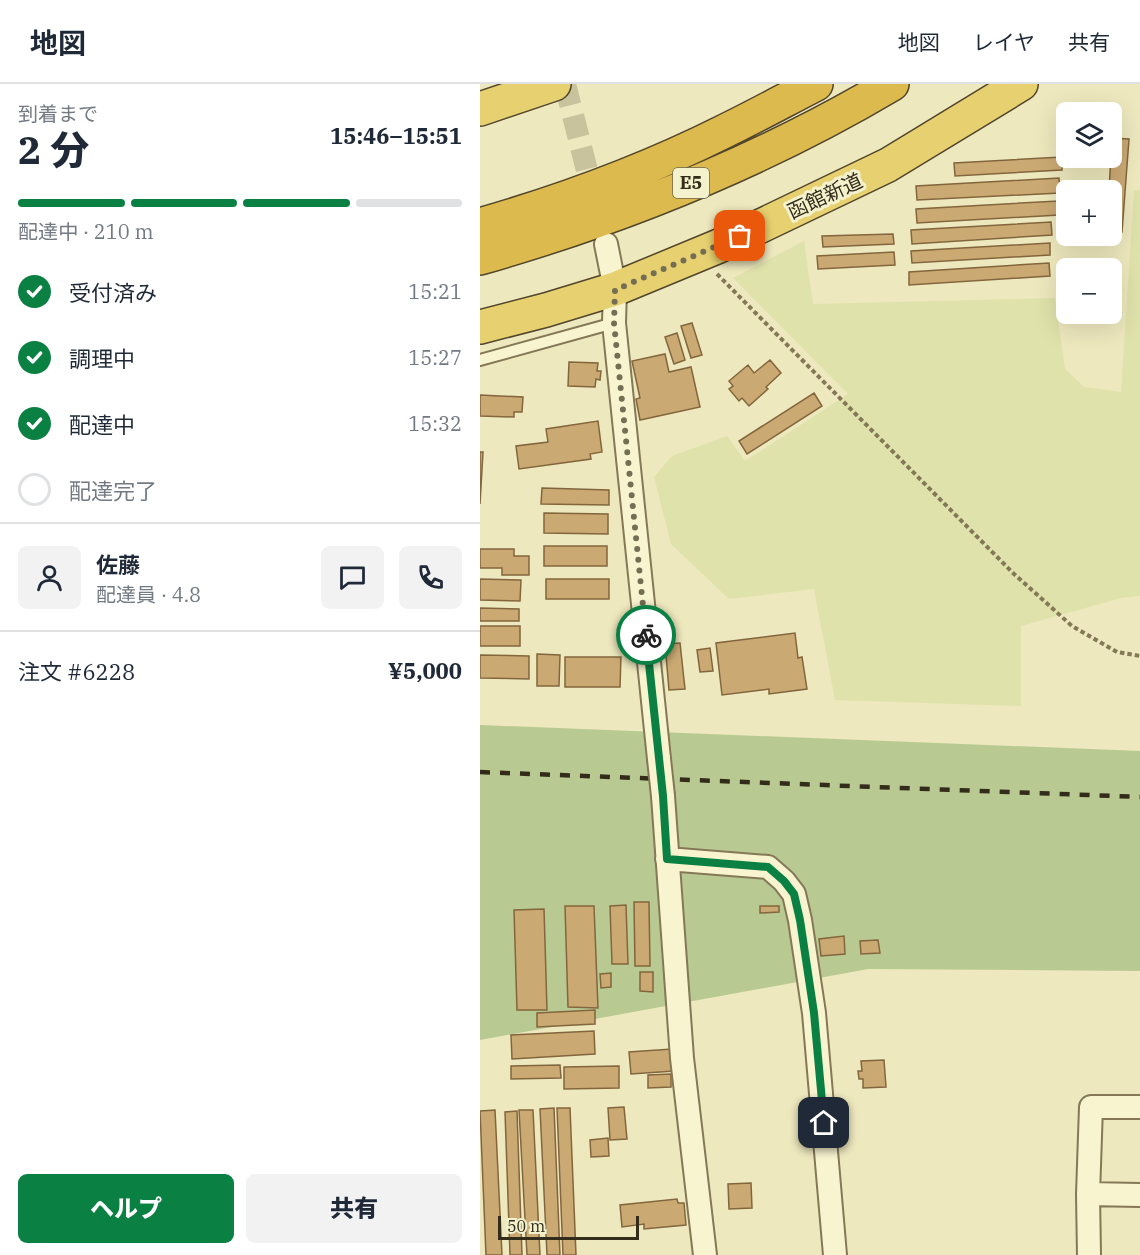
<!DOCTYPE html>
<html lang="ja">
<head>
<meta charset="utf-8">
<style>
	body { margin:0; font-family:"IBM Plex Serif","Noto Sans JP",serif; background:#f2f2f3; color:#1f2937; height:100vh; display:flex; flex-direction:column; font-size:22px; white-space:nowrap }
	* { box-sizing:border-box; margin:0 }
	p { font-size:20px; color:#747a83 }
	.icon { flex:none; width:33px; height:33px; fill:none; stroke:currentColor; stroke-width:2; stroke-linecap:round; stroke-linejoin:round }
	.map { position:relative; flex:1; overflow:hidden }
	.drawer { display:flex; flex-direction:column; background:#fff; width:480px }
	.drawer>* { flex:none }
	.buttons { position:absolute; left:576px; top:18px; display:grid; gap:12px }
	.buttons a { display:grid; place-items:center; width:66px; height:66px; border-radius:9px; background:#fff; box-shadow:0 6px 24px #0002; font-size:30px }
	.scale { position:absolute; left:18px; bottom:15px; width:141px; box-sizing:border-box; padding-left:6px; border:3px solid #332c1b; border-top:0; font-size:16px; line-height:21px; white-space:nowrap; color:#332c1b; -webkit-text-stroke:4px #f4f1cd; paint-order:stroke }
	.pin { position:absolute; display:grid; place-items:center; width:51px; height:51px; color:#fff; margin:-26px; border-radius:12px; box-shadow:0 3px 9px #0006 }
	.courier { position:absolute; display:grid; place-items:center; width:60px; height:60px; margin:-30px; border:4px solid #0b8043; border-radius:50%; background:#fff; color:#222; box-shadow:0 2px 8px #0007 }
	.summary em { font-style:normal; font-weight:800 }
	.summary div { display:flex; flex-direction:column-reverse }
	.summary { display:flex; align-items:center; justify-content:space-between; height:102px; padding:0 18px }
	h1 { font-size:39px; font-weight:800; line-height:45px }
	.bar { display:grid; grid-template-columns:repeat(4,1fr); gap:9px 6px; align-content:center; height:72px; padding:0 18px }
	.bar i { height:8px; border-radius:4px; background:#e0e1e3 }
	.bar .current { background:#0b8043 }
	.bar p { grid-column:span 4 }
	.line { display:flex; align-items:center; gap:15px; padding:0 18px; border-top:2px solid #e0e1e3 }
	.line div { flex:1 }
	.round { display:grid; place-items:center; flex:none; width:63px; height:63px; border-radius:9px; background:#f2f2f3 }
	ol { padding:0 18px; list-style:none }
	li { display:flex; align-items:center; gap:18px; height:66px }
	li p { margin-inline-start:auto }
	li .icon { padding:6px; border-radius:50%; background:#0b8043; color:#fff; stroke-width:4 }
	li:last-child { color:#747a83 }
	li i { width:33px; height:33px; border:3px solid #e0e1e3; border-radius:50% }
	.button { display:flex; gap:12px; margin-top:auto; padding:12px 18px }
	.button a { flex:1; height:69px; border-radius:9px; background:#0b8043; color:#fff; font-size:24px; font-weight:800; line-height:69px; text-align:center }
	.button a+a { background:#f2f2f3; color:#1f2937 }
	header { display:flex; align-items:center; gap:36px; box-sizing:border-box; height:84px; padding:0 30px; background:#fff; border-bottom:2px solid #e0e1e3 }
	header strong { font-size:28px }
	nav { display:flex; gap:33px; margin-inline-start:auto; font-size:21px }
	main { display:flex; flex:1; min-height:0 }
	.map>svg:first-child { display:block }
	.farmland { fill:#e0e2ab }
	.green { fill:#b8ca92 }
	.building { fill:#caa973; stroke:#83663d; stroke-width:1.5 }
	.lines { fill:none; stroke-linecap:round; stroke-linejoin:round }
	.minor-tunnel { stroke:#c8c29d; stroke-width:22; stroke-dasharray:22 11; stroke-linecap:butt }
	.service-casing { stroke:#847857; stroke-width:14 }
	.minor-casing { stroke:#847857; stroke-width:26 }
	.trunk-casing { stroke:#51452b; stroke-width:36 }
	.motorway-casing { stroke:#51452b; stroke-width:36 }
	.path { stroke:#847857; stroke-width:4; stroke-dasharray:4.5 3; stroke-linecap:butt }
	.service { stroke:#f8f4d0; stroke-width:10 }
	.minor { stroke:#f8f4d0; stroke-width:22 }
	.trunk { stroke:#e6d070; stroke-width:33 }
	.motorway { stroke:#dcba4d; stroke-width:33 }
	.rail { stroke:#332c1b; stroke-width:4.5; stroke-dasharray:10 10; stroke-linecap:butt }
	.minor-bridge-casing { stroke:#847857; stroke-width:26; stroke-linecap:butt }
	.minor-bridge { stroke:#f8f4d0; stroke-width:22 }
	.done { stroke:#746e54; stroke-width:6; stroke-dasharray:0 10.8 }
	.route { stroke:#0b8043; stroke-width:8 }
	.labels { text-anchor:middle; stroke-width:6; stroke-linejoin:round; paint-order:stroke }
	.shield { fill:#f4f1cd; stroke:#6d6750; stroke-width:1.5 }
	.shield-label { font-size:18px; font-weight:bold; fill:#332c1b }
	.street-label { font-size:20px; fill:#332c1b; stroke:#f4f1cd }
</style>
</head>
<body>
<header>
<strong>地図</strong>
<nav><a>地図</a><a>レイヤ</a><a>共有</a></nav>
</header>
<main>
<section class="drawer">
<div class="summary"><div><h1>2 分</h1><p>到着まで</p></div><em>15:46–15:51</em></div>
<div class="bar"><i class="current"></i><i class="current"></i><i class="current"></i><i></i><p>配達中 · 210 m</p></div>
<ol>
<li><svg class="icon" aria-label="check" viewBox="0 0 24 24"><path d="M5 12l5 5 9-10"/></svg>受付済み<p>15:21</p></li>
<li><svg class="icon" aria-label="check" viewBox="0 0 24 24"><path d="M5 12l5 5 9-10"/></svg>調理中<p>15:27</p></li>
<li><svg class="icon" aria-label="check" viewBox="0 0 24 24"><path d="M5 12l5 5 9-10"/></svg>配達中<p>15:32</p></li>
<li><i></i>配達完了</li>
</ol>
<div class="line" style="height:108px"><a class="round"><svg class="icon" aria-label="person" viewBox="0 0 24 24"><circle cx="12" cy="8" r="4"/><path d="M4 21q1-7 8-7t8 7"/></svg></a><div><b>佐藤</b><p>配達員 · 4.8</p></div><a class="round"><svg class="icon" aria-label="chat" viewBox="0 0 24 24"><path d="M4 5h16v11H9l-5 4z"/></svg></a><a class="round"><svg class="icon" aria-label="phone" viewBox="0 0 24 24"><path d="M5 4h4l2 5-3 2q2 4 5 5l2-3 5 2v4C11 20 4 13 5 4z"/></svg></a></div>
<div class="line" style="height:78px"><div>注文 #6228</div><b>¥5,000</b></div>
<div class="button"><a>ヘルプ</a><a>共有</a></div>
</section>
<div class="map">
<svg width="660" height="1171" viewBox="0 0 660 1171">
	<rect width="100%" height="100%" fill="#ede8bd"/>
	<path class="farmland" d="M660 106V512L641 514 541 542V622L355 616 334 505 249 515 191 460 174 393 192 372 247 352 265 377 368 310 253 194 324 157 333 220 575 214 585 285 604 303 641 308 654 107Z"/>
	<path class="green" d="M0 641 660 667V887L388 885 0 956Z"/>
	<path class="building" d="M632 54 649 55 642 148 632 147V106H629Z
		M582 73V86L475 92 474 79Z
		M579 94 580 109 437 116 436 102Z
		M578 117 579 131 437 139 436 125Z
		M571 138 572 151 432 160 431 146Z
		M413 150 414 160 343 163 342 152Z
		M570 159V171L432 179 431 167Z
		M414 168 415 181 338 185 337 172Z
		M569 179 570 192 429 201V188Z
		M212 239 222 271 211 274 201 242Z
		M197 249 205 276 194 280 185 253Z
		M185 270 189 288 211 283 220 323 160 336 156 315 160 314 152 277Z
		M290 276 301 289 286 303 288 305 269 322 262 314 259 317 249 305 253 302 249 297 268 281 274 289Z
		M89 278 118 279 117 287H121L120 296 116 295 115 303 88 302Z
		M334 309 342 322 267 370 259 357Z
		M0 311 43 313 42 328H34V333L0 332Z
		M118 337 122 368 110 370 111 375 39 385 36 362 68 358 66 345Z
		M0 368H3L0 420Z
		M62 404 129 406V421L61 420Z
		M64 429 128 430V450L64 449Z
		M64 462H127V482H64Z
		M0 465H34V472H49V491H22V484H0Z
		M0 495 41 496 40 517 0 516Z
		M66 495H129V515H66Z
		M0 524 39 525V537H0Z
		M0 542H40V562H0Z
		M315 549 318 574 322 573 327 605 289 610V605L242 611 236 559Z
		M200 559 205 605 189 606 185 560Z
		M230 564 233 587 220 588 217 566Z
		M57 570 80 571 79 602H57Z
		M0 571 49 572V595L0 594Z
		M85 573H141L140 603H85Z
		M154 818H169L170 882H155Z
		M146 821 148 880H132L130 822Z
		M85 822H114L118 924 88 923Z
		M280 822H299V828L280 829Z
		M64 825 67 926H37L34 826Z
		M364 852 365 870 341 872 339 855Z
		M398 856 400 869 381 870 380 857Z
		M160 888H173V908L160 907Z
		M131 889V903L121 904 120 890Z
		M115 926V940L57 943V929Z
		M114 947 115 970 32 975 31 951Z
		M192 965 194 987 151 990 149 968Z
		M404 976 406 1003 383 1004V995H379L378 987H382L381 977Z
		M80 981 81 994 31 995V982Z
		M139 982V1004L84 1005V983Z
		M191 990V1003L168 1004V991Z
		M144 1023 147 1055 130 1056 128 1024Z
		M74 1024 80 1171H67L60 1025Z
		M77 1024H90L96 1171H83Z
		M15 1026 22 1171H6L0 1027Z
		M39 1026H53L60 1171H47Z
		M37 1027 42 1171H30L25 1028Z
		M128 1054 129 1072 111 1073 110 1056Z
		M271 1099 272 1124 249 1125 248 1100Z
		M197 1115 198 1119H204L206 1141 164 1145V1140L142 1143 140 1121Z"/>
	<g class="lines">
		<path class="minor-tunnel" d="M85 0 115 118"/>
		<defs>
			<path id="service" d="M0 276 134 239"/>
			<path id="minor" d="M126 160 135 205 134 239 179 675
				M183 712 202 974 225 1171
				M187 775 288 783 304 797 314 810 320 836 334 929 355 1171
				M608 1110 660 1111
				M609 1171 608 1110 611 1023H660"/>
			<path id="trunk" d="M0 25 74 0
				M0 243 66 226 135 205 239 162 408 81 541 0"/>
			<path id="motorway" d="M0 141C83 117 165 87 243 48 274 33 305 16 336 0
				M0 174C143 133 284 76 412 0"/>
		</defs>
		<use href="#service" class="service-casing"/>
		<use href="#minor" class="minor-casing"/>
		<use href="#trunk" class="trunk-casing"/>
		<use href="#motorway" class="motorway-casing"/>
		<path class="path" d="M237 190 534 490 592 542 637 568 660 572"/>
		<use href="#service" class="service"/>
		<use href="#minor" class="minor"/>
		<use href="#trunk" class="trunk"/>
		<use href="#motorway" class="motorway"/>
		<path class="rail" d="M0 688 660 713"/>
		<defs>
			<path id="minor-bridge" d="M179 675 183 712"/>
		</defs>
		<use href="#minor-bridge" class="minor-bridge-casing"/>
		<use href="#minor-bridge" class="minor-bridge"/>
	</g>
	<g class="lines">
		<path class="done" d="M166 551 134 239 135 206 260 152"/>
		<path class="route" d="M166 551 183 712 187 775 288 783 304 797 314 810 320 836 334 929 344 1039"/>
	</g>
	<g class="labels">
		<rect class="shield" x="193" y="84" width="36" height="30" rx="4.5"/>
		<g class="shield-label">
			<text x="211" y="105">E5</text>
		</g>
		<g class="street-label">
			<text transform="translate(345 112) rotate(-25)" y="7">函館新道</text>
		</g>
	</g>
</svg>
<div class="buttons">
<a><svg class="icon" aria-label="layers" viewBox="0 0 24 24"><path d="M12 4l9 5-9 5-9-5zM3 14l9 5 9-5"/></svg></a>
<a>+</a>
<a>−</a>
</div>
<div class="scale">50 m</div>
<div class="pin" style="left:260px;top:152px;background:#ea580c"><svg class="icon" aria-label="bag" viewBox="0 0 24 24"><path d="M5 8h14l-1 12H6zM9 8a3 3 0 0 1 6 0"/></svg></div>
<div class="pin" style="left:344px;top:1039px;background:#1f2937"><svg class="icon" aria-label="home" viewBox="0 0 24 24"><path d="M3 11l9-7 9 7M6 9v11h12V9"/></svg></div>
<div class="courier" style="left:166px;top:551px"><svg class="icon" aria-label="bike" viewBox="0 0 24 24"><circle cx="6" cy="16" r="4"/><circle cx="18" cy="16" r="4"/><path d="M6 16l4-8h5l3 8M10 8l3 8H6M13 5h3"/></svg></div>
</div>
</main>
</body>
</html>
